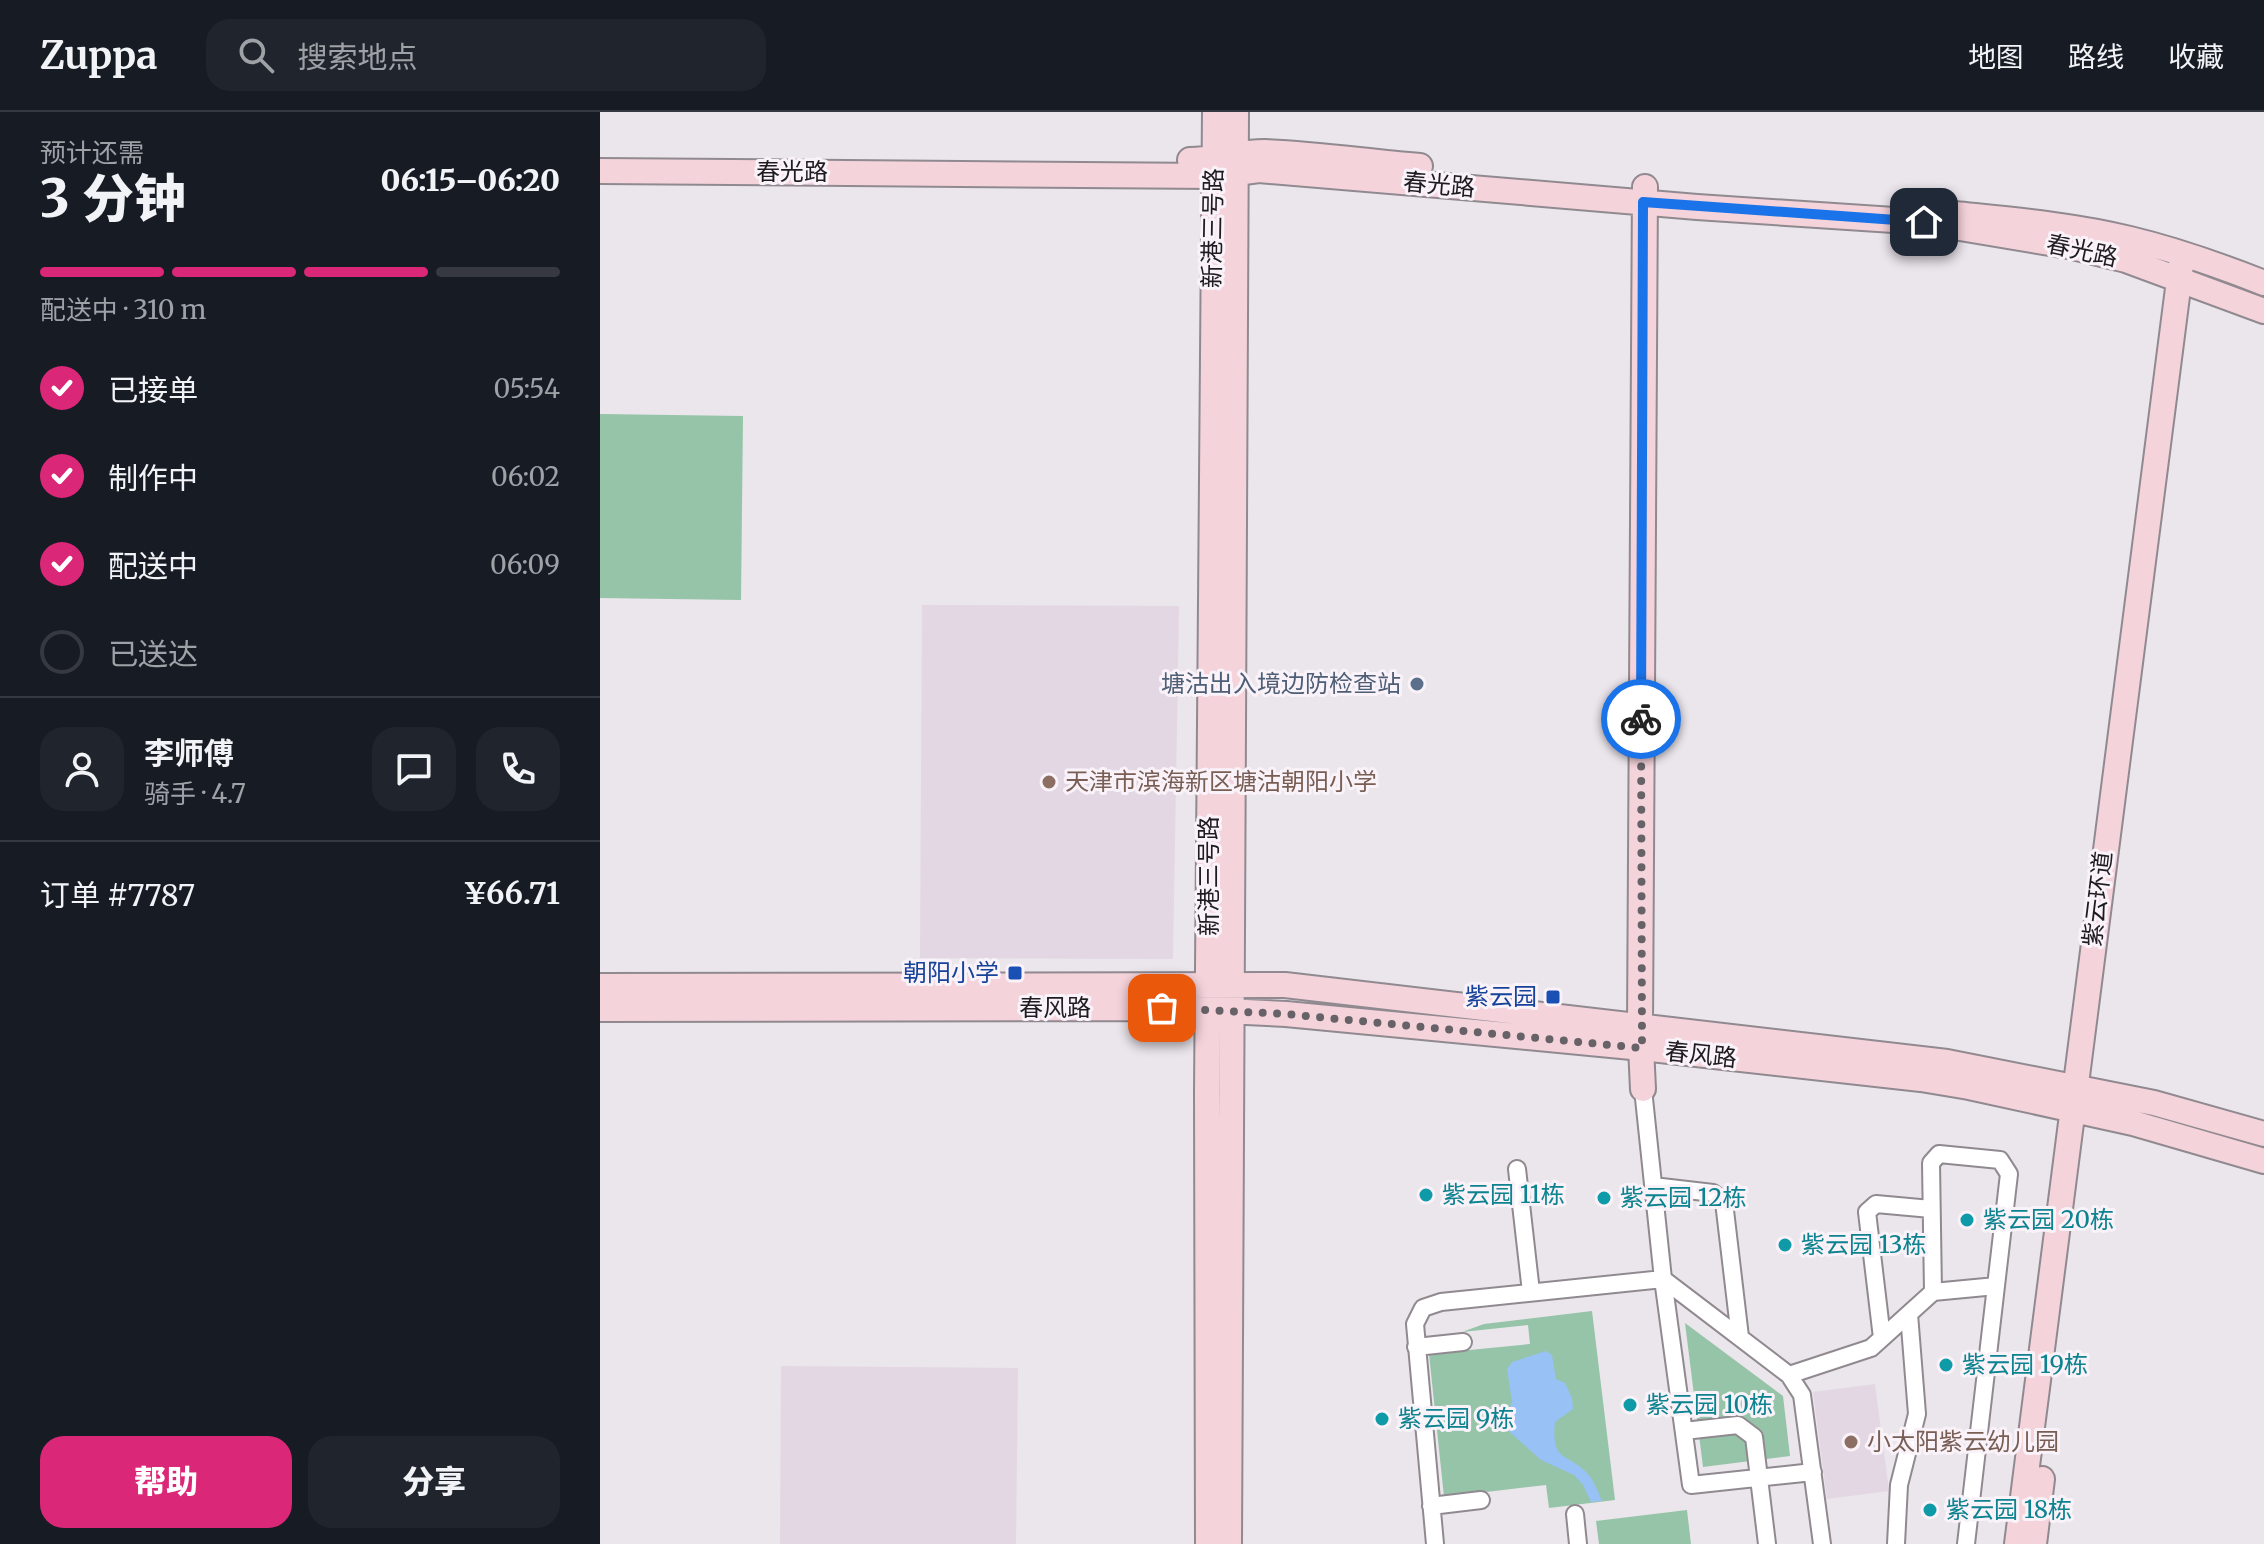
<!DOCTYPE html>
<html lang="zh">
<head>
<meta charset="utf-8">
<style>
	body { margin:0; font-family:Merriweather,"Noto Sans SC",serif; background:#20242c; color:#f1f3f6; height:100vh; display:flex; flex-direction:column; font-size:30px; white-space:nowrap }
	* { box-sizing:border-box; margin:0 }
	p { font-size:26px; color:#9ea1a6 }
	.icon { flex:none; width:44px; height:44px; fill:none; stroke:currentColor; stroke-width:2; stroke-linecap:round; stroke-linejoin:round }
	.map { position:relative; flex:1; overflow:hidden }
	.panel { display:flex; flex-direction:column; background:#171b24; width:600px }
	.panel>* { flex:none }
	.pin { position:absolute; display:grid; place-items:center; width:68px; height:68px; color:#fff; margin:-34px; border-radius:16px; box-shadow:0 4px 12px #0006 }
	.courier { position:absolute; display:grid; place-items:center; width:80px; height:80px; margin:-40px; border:6px solid #1a73e8; border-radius:50%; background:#fff; color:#222; box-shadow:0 2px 10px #0007 }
	.overview em { font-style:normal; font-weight:800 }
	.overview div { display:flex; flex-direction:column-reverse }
	.overview { display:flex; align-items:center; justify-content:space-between; height:136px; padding:0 40px }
	h1 { font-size:52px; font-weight:800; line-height:60px }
	.bar { display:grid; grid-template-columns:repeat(4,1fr); gap:12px 8px; align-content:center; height:96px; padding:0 40px }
	.bar i { height:10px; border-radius:6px; background:#363941 }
	.bar .current { background:#db2777 }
	.bar p { grid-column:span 4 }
	.line { display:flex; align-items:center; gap:20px; padding:0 40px; border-top:2px solid #363941 }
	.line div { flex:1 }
	.round { display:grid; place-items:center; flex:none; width:84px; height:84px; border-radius:24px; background:#20242c }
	ol { padding:0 40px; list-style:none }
	li { display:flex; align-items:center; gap:24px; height:88px }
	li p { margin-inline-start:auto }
	li .icon { padding:8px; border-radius:50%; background:#db2777; color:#fff; stroke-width:4 }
	li:last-child { color:#9ea1a6 }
	li i { width:44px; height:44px; border:4px solid #363941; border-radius:50% }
	.primary-button { display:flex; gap:16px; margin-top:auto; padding:16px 40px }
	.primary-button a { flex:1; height:92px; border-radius:24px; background:#db2777; color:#fff; font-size:32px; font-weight:800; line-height:92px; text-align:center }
	.primary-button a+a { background:#20242c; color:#f1f3f6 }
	header { display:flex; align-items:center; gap:48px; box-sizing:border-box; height:112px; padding:0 40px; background:#171b24; border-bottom:2px solid #363941 }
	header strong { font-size:38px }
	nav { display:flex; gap:44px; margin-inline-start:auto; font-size:28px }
	.search { width:560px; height:72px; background:#20242c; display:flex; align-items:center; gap:20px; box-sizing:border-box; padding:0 28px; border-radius:24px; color:#9ea1a6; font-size:30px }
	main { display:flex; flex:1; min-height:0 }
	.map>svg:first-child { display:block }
	.built { fill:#e3d7e4 }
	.green { fill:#95c4a8 }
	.water { fill:#98c1f5 }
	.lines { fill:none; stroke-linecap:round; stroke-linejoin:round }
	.street-casing { stroke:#908a90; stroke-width:20 }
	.secondary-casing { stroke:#908a90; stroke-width:28 }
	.street { stroke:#fff; stroke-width:16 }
	.secondary { stroke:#f5d3db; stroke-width:24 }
	.done { stroke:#666267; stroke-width:8; stroke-dasharray:0 14.4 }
	.route { stroke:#1a73e8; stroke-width:10 }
	.service-dot { fill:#5c6f8a; stroke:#f9f2f9; stroke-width:3 }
	.education-dot { fill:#8d6e63; stroke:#f9f2f9; stroke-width:3 }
	.transit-dot { fill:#1a4fb4; stroke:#f9f2f9; stroke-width:3 }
	.culture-dot { fill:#0f9aa8; stroke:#f9f2f9; stroke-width:3 }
	.labels { text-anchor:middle; stroke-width:6; stroke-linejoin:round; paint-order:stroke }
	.street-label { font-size:24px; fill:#1f1c1f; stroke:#f9f2f9 }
	.service-label { font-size:24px; fill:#4e5e75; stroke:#f9f2f9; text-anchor:end }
	.education-label { font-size:24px; fill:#785e54; stroke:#f9f2f9; text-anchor:start }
	.transit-label { font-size:24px; fill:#164399; stroke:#f9f2f9; text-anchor:end }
	.culture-label { font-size:24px; fill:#0d838f; stroke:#f9f2f9; text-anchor:start }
</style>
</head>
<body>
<header>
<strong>Zuppa</strong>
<div class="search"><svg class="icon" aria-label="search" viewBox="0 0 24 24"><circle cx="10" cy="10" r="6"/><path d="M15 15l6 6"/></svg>搜索地点</div>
<nav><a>地图</a><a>路线</a><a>收藏</a></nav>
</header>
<main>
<section class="panel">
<div class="overview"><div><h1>3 分钟</h1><p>预计还需</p></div><em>06:15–06:20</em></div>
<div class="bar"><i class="current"></i><i class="current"></i><i class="current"></i><i></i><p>配送中 · 310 m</p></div>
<ol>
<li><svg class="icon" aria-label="check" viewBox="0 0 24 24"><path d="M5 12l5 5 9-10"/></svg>已接单<p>05:54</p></li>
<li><svg class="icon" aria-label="check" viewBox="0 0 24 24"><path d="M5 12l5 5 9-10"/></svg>制作中<p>06:02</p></li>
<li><svg class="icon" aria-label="check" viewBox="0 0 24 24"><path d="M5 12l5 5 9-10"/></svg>配送中<p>06:09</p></li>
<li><i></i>已送达</li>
</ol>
<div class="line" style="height:144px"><a class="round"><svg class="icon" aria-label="person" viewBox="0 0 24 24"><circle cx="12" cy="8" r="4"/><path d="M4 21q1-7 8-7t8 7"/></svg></a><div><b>李师傅</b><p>骑手 · 4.7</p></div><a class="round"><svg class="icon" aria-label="chat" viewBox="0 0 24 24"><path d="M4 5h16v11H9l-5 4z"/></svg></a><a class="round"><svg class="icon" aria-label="phone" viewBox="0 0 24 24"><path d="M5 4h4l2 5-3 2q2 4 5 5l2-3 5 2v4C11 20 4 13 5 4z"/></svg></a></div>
<div class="line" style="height:104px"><div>订单 #7787</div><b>¥66.71</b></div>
<div class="primary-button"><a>帮助</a><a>分享</a></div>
</section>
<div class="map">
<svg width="1664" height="1432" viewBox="0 0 1664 1432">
	<rect width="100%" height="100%" fill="#ebe5ec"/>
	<path class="built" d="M322 493 579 494 573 847 320 846Z
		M181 1254 418 1256 416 1432H180Z
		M1275 1272 1289 1379 1227 1387 1213 1280Z"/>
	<path class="green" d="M0 302 143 304 141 488 0 486Z
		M992 1199 1015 1388 949 1396 946 1373 844 1385 829 1242 930 1232 928 1213 862 1220 884 1212Z
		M1085 1211 1183 1284 1190 1344 1103 1355Z
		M1087 1398 1091 1432H999L996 1409Z"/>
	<path class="water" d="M946 1239 952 1243 956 1267 965 1271 972 1286 973 1297 955 1310C951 1351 967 1340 987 1361 994 1368 998 1380 1002 1389L991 1390 983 1373 974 1363 941 1348 902 1313 912 1290 907 1257 912 1250Z"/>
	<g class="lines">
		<defs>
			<path id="street" d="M1043 977 1063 1167 1189 1263 1202 1283 1222 1432
				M917 1057 931 1180
				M1053 1074 1113 1081 1124 1090 1140 1225
				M1333 1180 1396 1174
				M1282 1226 1267 1100 1276 1092 1331 1097
				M816 1235 863 1230
				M1189 1263 1271 1236 1333 1180 1331 1051 1339 1042 1400 1048 1409 1062 1366 1432
				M1084 1319 1138 1313 1154 1325 1167 1432
				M831 1394 881 1388
				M975 1402 978 1432
				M835 1432 815 1212 823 1196 841 1190 1063 1167 1091 1373 1213 1360
				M1296 1432 1299 1373 1317 1302 1309 1202"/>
			<path id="secondary" d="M590 48C616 47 639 40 665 40 716 42 769 50 820 54
				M0 59 613 64 659 58 1097 95 1324 110 1468 134 1526 148 1664 199
				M1355 102C1413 108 1473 113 1530 127 1576 138 1621 154 1664 171
				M0 874 685 873 1347 950 1554 991 1664 1022
				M0 897 562 896 686 902 1042 936 1321 967 1369 975 1533 1011 1664 1049
				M1043 977 1040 914 1045 75
				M608 1432 607 979 615 0
				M629 1432 636 0
				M1417 1432 1581 153
				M1434 1432 1442 1367"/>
		</defs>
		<use href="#street" class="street-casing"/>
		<use href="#secondary" class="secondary-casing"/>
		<use href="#street" class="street"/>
		<use href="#secondary" class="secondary"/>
	</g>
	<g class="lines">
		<path class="done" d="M562 896 686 902 1042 936 1041 607"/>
		<path class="route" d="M1041 607 1043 90 1324 110"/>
	</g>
	<circle class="service-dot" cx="817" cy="572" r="8"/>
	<g class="education-dot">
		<circle cx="449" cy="670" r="8"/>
		<circle cx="1251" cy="1330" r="8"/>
	</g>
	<g class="transit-dot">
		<rect x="407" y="853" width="16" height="16" rx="4"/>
		<rect x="945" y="877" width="16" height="16" rx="4"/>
	</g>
	<g class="culture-dot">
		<circle cx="826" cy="1083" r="8"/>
		<circle cx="1004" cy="1086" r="8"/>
		<circle cx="1367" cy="1108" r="8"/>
		<circle cx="1185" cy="1133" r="8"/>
		<circle cx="1346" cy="1253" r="8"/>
		<circle cx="1030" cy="1293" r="8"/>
		<circle cx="782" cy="1307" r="8"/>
		<circle cx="1330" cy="1398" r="8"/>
	</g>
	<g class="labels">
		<g class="street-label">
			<text x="192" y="68">春光路</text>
			<text transform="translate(839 73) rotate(5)" y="8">春光路</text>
			<text transform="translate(613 116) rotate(-89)" y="8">新港三号路</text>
			<text transform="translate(1482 139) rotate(12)" y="8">春光路</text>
			<text transform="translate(609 764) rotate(-90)" y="8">新港三号路</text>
			<text transform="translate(1498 787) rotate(-83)" y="8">紫云环道</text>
			<text x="455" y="904">春风路</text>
			<text transform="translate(1101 943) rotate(6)" y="8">春风路</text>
		</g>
		<g class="service-label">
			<text x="801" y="580">塘沽出入境边防检查站</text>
		</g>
		<g class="education-label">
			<text x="465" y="678">天津市滨海新区塘沽朝阳小学</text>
			<text x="1267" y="1338">小太阳紫云幼儿园</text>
		</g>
		<g class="transit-label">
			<text x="399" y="869">朝阳小学</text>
			<text x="937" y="893">紫云园</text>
		</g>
		<g class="culture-label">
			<text x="842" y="1091">紫云园 11栋</text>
			<text x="1020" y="1094">紫云园 12栋</text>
			<text x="1383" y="1116">紫云园 20栋</text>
			<text x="1201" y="1141">紫云园 13栋</text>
			<text x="1362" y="1261">紫云园 19栋</text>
			<text x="1046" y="1301">紫云园 10栋</text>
			<text x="798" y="1315">紫云园 9栋</text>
			<text x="1346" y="1406">紫云园 18栋</text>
		</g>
	</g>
</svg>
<div class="pin" style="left:562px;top:896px;background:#ea580c"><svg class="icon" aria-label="bag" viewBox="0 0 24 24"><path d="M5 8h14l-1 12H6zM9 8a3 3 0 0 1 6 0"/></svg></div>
<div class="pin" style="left:1324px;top:110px;background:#1f2937"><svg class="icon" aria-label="home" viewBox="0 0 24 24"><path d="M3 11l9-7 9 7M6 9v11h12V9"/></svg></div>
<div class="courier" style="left:1041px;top:607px"><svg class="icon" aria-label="bike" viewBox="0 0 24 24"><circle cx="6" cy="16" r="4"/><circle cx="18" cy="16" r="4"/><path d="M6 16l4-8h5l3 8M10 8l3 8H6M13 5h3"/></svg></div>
</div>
</main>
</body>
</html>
